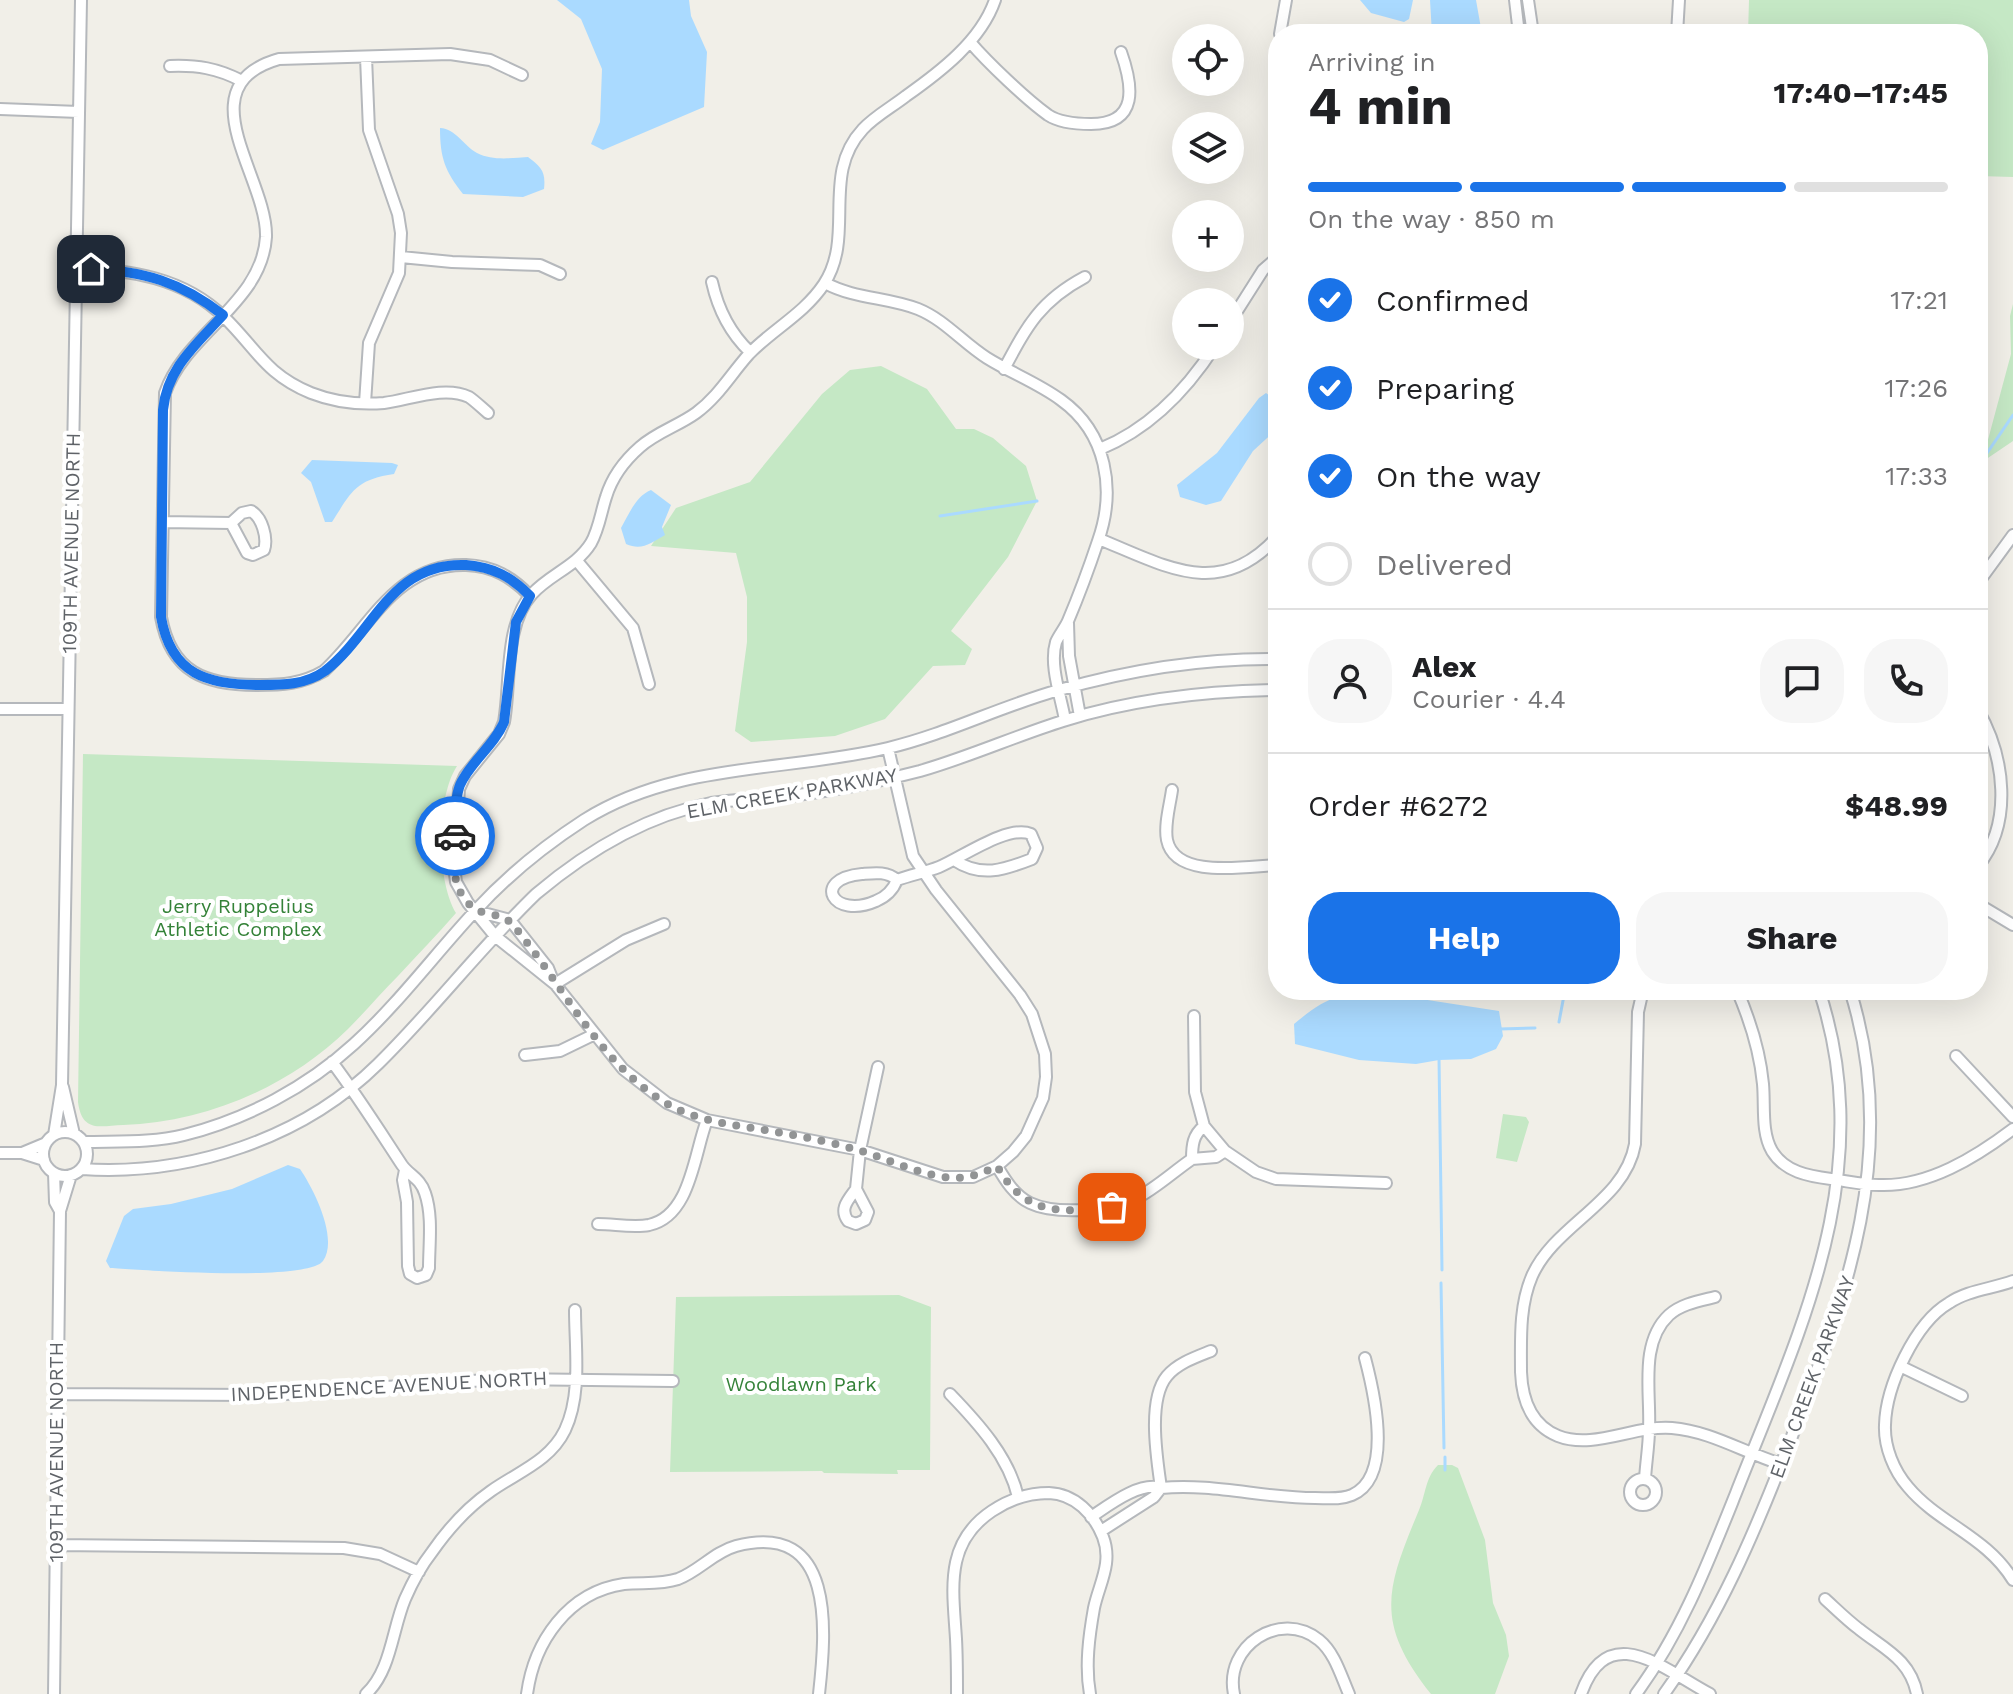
<!DOCTYPE html>
<html lang="en">
<head>
<meta charset="utf-8">
<style>
	body { margin:0; font-family:"Work Sans",sans-serif; background:#f6f6f6; color:#202124; height:100vh; display:flex; flex-direction:column; font-size:30px; white-space:nowrap }
	* { box-sizing:border-box; margin:0 }
	p { font-size:26px; color:#757577 }
	.icon { flex:none; width:44px; height:44px; fill:none; stroke:currentColor; stroke-width:2; stroke-linecap:round; stroke-linejoin:round }
	.map { position:relative; flex:1; overflow:hidden }
	.panel { position:absolute; left:1268px; top:24px; width:720px; height:976px; display:flex; flex-direction:column; background:#fff; border-radius:32px; box-shadow:0 8px 32px #0002 }
	.panel>* { flex:none }
	.fabs { position:absolute; left:1172px; top:24px; display:grid; gap:16px }
	.fabs a { display:grid; place-items:center; width:72px; height:72px; border-radius:50%; background:#fff; box-shadow:0 8px 32px #0002; font-size:40px }
	.pin { position:absolute; display:grid; place-items:center; width:68px; height:68px; color:#fff; margin:-34px; border-radius:16px; box-shadow:0 4px 12px #0006 }
	.courier { position:absolute; display:grid; place-items:center; width:80px; height:80px; margin:-40px; border:6px solid #1a73e8; border-radius:50%; background:#fff; color:#222; box-shadow:0 2px 10px #0007 }
	.head em { font-style:normal; font-weight:700 }
	.head div { display:flex; flex-direction:column-reverse }
	.head { display:flex; align-items:center; justify-content:space-between; height:136px; padding:0 40px }
	h1 { font-size:52px; font-weight:700; line-height:60px }
	.bar { display:grid; grid-template-columns:repeat(4,1fr); gap:12px 8px; align-content:center; height:96px; padding:0 40px }
	.bar i { height:10px; border-radius:6px; background:#e0e0e0 }
	.bar .active { background:#1a73e8 }
	.bar p { grid-column:span 4 }
	.line { display:flex; align-items:center; gap:20px; padding:0 40px; border-top:2px solid #e0e0e0 }
	.line div { flex:1 }
	.round { display:grid; place-items:center; flex:none; width:84px; height:84px; border-radius:32px; background:#f6f6f6 }
	ol { padding:0 40px; list-style:none }
	li { display:flex; align-items:center; gap:24px; height:88px }
	li p { margin-inline-start:auto }
	li .icon { padding:8px; border-radius:50%; background:#1a73e8; color:#fff; stroke-width:4 }
	li:last-child { color:#757577 }
	li i { width:44px; height:44px; border:4px solid #e0e0e0; border-radius:50% }
	.cta { display:flex; gap:16px; margin-top:auto; padding:16px 40px }
	.cta a { flex:1; height:92px; border-radius:32px; background:#1a73e8; color:#fff; font-size:32px; font-weight:700; line-height:92px; text-align:center }
	.cta a+a { background:#f6f6f6; color:#202124 }
	.map>svg:first-child { display:block }
	.green { fill:#c5e8c5 }
	.water { fill:#aadaff }
	.lines { fill:none; stroke-linecap:round; stroke-linejoin:round }
	.stream { stroke:#aadaff; stroke-width:3 }
	.minor-casing { stroke:#b5b8bc; stroke-width:14 }
	.minor { stroke:#fff; stroke-width:10 }
	.done { stroke:#929495; stroke-width:8; stroke-dasharray:0 14.4 }
	.route { stroke:#1a73e8; stroke-width:10 }
	.labels { text-anchor:middle; stroke-width:8; stroke-linejoin:round; paint-order:stroke }
	.street-label { font-size:20px; fill:#5f6368; stroke:#fff }
	.park-label { font-size:20px; fill:#348238; stroke:#fff }
</style>
</head>
<body>
<div class="map">
<svg width="2013" height="1694" viewBox="0 0 2013 1694">
	<rect width="100%" height="100%" fill="#f1efe8"/>
	<path class="green" d="M1749 0H2013V177L1978 176V34H1748Z
		M2013 304V441L1982 462 2011 354 2010 316Z
		M881 366 927 389 956 429H974L993 438 1026 466 1037 501 1008 557 951 631 972 649 965 665 933 666 885 719 835 736 751 742 735 731 747 642V597L736 553 651 546 676 508 750 482 822 394 850 370Z
		M83 754 457 766C436 798 436 880 456 913 437 935 417 955 398 976 381 993 365 1012 348 1029 289 1087 206 1122 123 1125 100 1126 82 1133 78 1102Z
		M1503 1114 1526 1117 1529 1122 1517 1162 1496 1158Z
		M899 1295 931 1307 930 1470H897L898 1474 824 1473 822 1471 670 1472 676 1297Z
		M1438 1465H1452L1458 1468 1485 1540 1493 1603 1506 1635 1509 1656 1495 1694H1431C1374 1622 1386 1589 1419 1510 1426 1494 1425 1478 1438 1465Z"/>
	<path class="water" d="M557 0H689L691 16 707 52 704 107 603 150 591 144 600 122 602 69 581 19Z
		M1360 0H1413L1409 19 1404 22 1371 13Z
		M1430 0H1476L1482 34H1432Z
		M440 128C456 129 464 146 477 153 493 161 511 158 528 157 541 167 546 171 544 189L523 197 463 194C445 171 440 158 440 128Z
		M1266 393C1276 399 1278 416 1278 428L1253 451 1221 501 1206 505 1180 497 1177 485 1217 453 1259 398Z
		M312 460 392 463 398 465 394 474C355 480 352 491 332 522H325L311 482 301 473Z
		M651 490 671 505 662 527 665 535C651 543 642 551 626 544L621 528C629 514 636 496 651 490Z
		M1382 993 1499 1011 1503 1036 1496 1049 1471 1059 1439 1060 1416 1064 1359 1060 1295 1044 1294 1024C1328 996 1337 994 1382 993Z
		M288 1165 300 1169C313 1188 339 1238 323 1261 307 1282 142 1270 110 1268L106 1261 124 1216 133 1209 171 1204 232 1189Z"/>
	<g class="lines">
		<path class="stream" d="M1269 399 1278 387
			M1985 456 2013 415
			M940 516 1037 501
			M1559 1022 1565 990
			M1500 1029 1535 1028
			M1439 1058 1442 1270
			M1441 1283 1444 1448
			M1445 1457V1470"/>
		<defs>
			<path id="minor" d="M1515 0 1519 34
				M1528 0 1533 34
				M1280 34 1286 0
				M1677 34 1679 0
				M970 42C988 63 1026 99 1048 115 1060 123 1077 124 1091 124 1139 124 1133 86 1121 52
				M170 66C197 65 217 68 242 81
				M522 75 490 60 450 54 279 59C184 86 268 178 266 237 262 303 185 334 165 393L161 617C171 673 206 685 257 685 282 685 302 684 324 671 369 630 395 563 466 565 493 566 512 577 530 596
				M0 109 79 112
				M1278 148V211
				M401 257 452 262 540 265 560 274
				M76 269C130 269 184 278 224 317 256 348 265 374 311 393 334 402 359 405 384 403 409 400 444 385 469 397 475 401 482 408 488 413
				M712 282C718 309 730 333 750 352
				M825 283C855 299 887 297 918 309 945 320 963 343 987 358 1011 373 1038 383 1061 400 1107 433 1116 490 1098 541 1089 568 1079 595 1068 621 1065 628 1059 635 1056 642 1049 665 1061 697 1065 720
				M1230 322 1263 270 1278 257
				M1004 369C1027 326 1040 301 1085 277
				M365 403 369 343 399 273 401 233 398 214 369 130 366 57
				M1100 449C1149 429 1186 391 1215 346
				M163 522 231 523 242 513 251 511C262 517 268 538 264 550L253 555 247 553 231 523
				M1099 539C1166 566 1220 601 1278 536
				M577 561 633 628 649 684
				M1978 583 2013 535
				M1068 623 1069 656 1080 716
				M0 709H68
				M1978 710C2005 757 2013 823 1978 866
				M888 748 913 856 936 890 1020 995 1032 1014 1045 1054 1046 1077 1043 1098 1026 1136 1013 1152 997 1166 973 1177H943L860 1150 707 1120 667 1103 623 1069 555 984 495 936 468 903 456 882 454 866 459 789 465 776 499 734 504 722C511 684 504 624 532 594 550 574 576 567 591 543 599 529 601 512 606 497 612 477 624 461 640 447 657 432 678 426 696 413 718 397 731 374 749 354 773 329 804 314 824 284 856 235 820 175 863 129 875 116 892 107 906 96 940 72 981 41 995 0
				M1172 790C1170 805 1164 825 1167 840 1175 880 1247 866 1278 865
				M897 880C887 871 874 873 862 874 810 879 833 920 876 901 886 897 893 890 897 880 911 875 926 872 939 867 961 858 1008 824 1031 834L1037 848 1032 859C1004 870 981 878 954 860
				M1978 904 2013 925
				M476 911 510 920 548 968 554 983
				M555 984 626 940 664 924
				M1643 990 1638 1012 1635 1144C1625 1202 1555 1224 1532 1276 1519 1306 1521 1340 1521 1372 1522 1399 1531 1425 1558 1436 1594 1450 1634 1425 1672 1428 1710 1431 1745 1453 1781 1464
				M1737 990C1750 1020 1760 1052 1763 1084 1765 1106 1761 1132 1772 1151 1785 1172 1808 1176 1831 1179 1847 1181 1863 1185 1879 1185 1928 1187 1976 1157 2013 1129
				M1194 1016 1195 1092 1204 1126
				M525 1055 560 1051 595 1034
				M1956 1056 2013 1117
				M332 1062C357 1095 379 1130 402 1165 410 1176 420 1178 425 1193 433 1216 429 1244 429 1268L426 1275 417 1278 410 1274 408 1266 407 1202 403 1180 405 1170
				M63 1087 74 1134
				M1204 1126 1225 1151 1216 1157 1192 1159C1192 1145 1193 1135 1204 1126Z
				M43 1154a22 22 0 1 1 44 0a22 22 0 1 1-44 0Z
				M54 1135 62 1085 81 0
				M84 1142C117 1141 153 1143 184 1135 247 1119 307 1087 354 1044 399 1003 435 954 476 910 508 875 544 846 584 820 676 762 786 772 888 748 947 734 1001 706 1059 690 1129 670 1206 658 1278 659
				M1225 1151 1256 1172 1276 1179 1386 1183
				M0 1153H22
				M44 1160 22 1153 46 1143
				M997 1166C1005 1180 1015 1196 1030 1203 1055 1215 1111 1211 1135 1199 1155 1189 1173 1172 1192 1159
				M82 1169C189 1176 302 1139 378 1064 433 1010 480 948 536 894 587 851 644 816 711 803 737 799 763 799 789 796 833 791 877 782 920 771 969 757 1015 736 1063 721 1133 699 1205 691 1278 690
				M54 1173 55 1202 60 1211
				M856 1189C848 1200 839 1209 848 1221L856 1224 865 1220 868 1212 856 1189 860 1150 878 1067
				M598 1224C614 1224 633 1228 649 1225 691 1216 694 1153 707 1120
				M2013 1281C1992 1289 1968 1290 1949 1303 1915 1323 1886 1386 1885 1425 1884 1447 1894 1471 1908 1487 1939 1524 1986 1536 2013 1580
				M1902 1367 1962 1396
				M57 1394 272 1395 500 1379 673 1381
				M950 1394C978 1423 1009 1457 1018 1497
				M1630 1492a13 13 0 1 1 26 0a13 13 0 1 1-26 0Z
				M1645 1479C1646 1462 1649 1445 1649 1429 1651 1393 1639 1343 1669 1315 1681 1304 1699 1301 1715 1297
				M1161 1488C1157 1459 1147 1400 1167 1376 1178 1363 1196 1357 1211 1351
				M1091 1517C1109 1505 1140 1481 1161 1488 1213 1483 1263 1498 1315 1498 1327 1498 1340 1500 1352 1495 1394 1477 1374 1392 1365 1358
				M1101 1531 1154 1497 1161 1488
				M55 1545 344 1548 380 1554 419 1572
				M1825 1599C1836 1609 1847 1620 1859 1629 1884 1649 1910 1659 1917 1694
				M54 1694 60 1211 71 1175
				M366 1694C391 1671 392 1630 405 1599 412 1583 421 1566 432 1552 448 1529 468 1507 491 1491 518 1472 550 1461 565 1430 582 1394 575 1348 575 1310
				M527 1694C534 1642 568 1592 624 1584 642 1582 660 1585 678 1579 699 1571 714 1552 736 1546 836 1520 826 1631 819 1694
				M957 1694C957 1676 957 1657 956 1639 953 1589 944 1543 992 1511 1010 1499 1027 1493 1049 1493 1075 1494 1094 1514 1103 1537 1113 1563 1099 1584 1094 1608 1089 1636 1085 1666 1090 1694
				M1234 1694C1224 1646 1280 1609 1319 1640 1335 1653 1341 1676 1349 1694
				M1581 1694C1608 1618 1663 1669 1710 1694
				M1636 1694C1681 1633 1708 1563 1736 1493 1801 1328 1879 1171 1819 990
				M1664 1694C1719 1617 1755 1532 1789 1444 1847 1295 1901 1150 1850 990"/>
		</defs>
		<use href="#minor" class="minor-casing"/>
		<use href="#minor" class="minor"/>
	</g>
	<g class="lines">
		<path class="done" d="M455 836C454 856 451 876 462 895 478 921 499 909 512 924 562 982 596 1060 664 1102 700 1124 741 1125 781 1133 807 1137 833 1143 858 1150 886 1158 915 1173 944 1177 963 1180 980 1175 997 1166 1025 1216 1061 1213 1112 1207"/>
		<path class="route" d="M91 269C144 271 181 282 223 315 196 345 167 368 163 410L161 617C171 675 208 685 260 685 283 685 305 685 325 671 375 632 390 562 466 565 493 567 512 577 530 596L516 622 504 722C494 746 470 762 460 785 454 800 456 819 455 836"/>
	</g>
	<g class="labels">
		<g class="street-label">
			<text transform="translate(71 543) rotate(-89)" y="7">109TH AVENUE NORTH</text>
			<text transform="translate(792 793) rotate(-10)" y="7">ELM CREEK PARKWAY</text>
			<text transform="translate(1812 1377) rotate(-70)" y="7">ELM CREEK PARKWAY</text>
			<text transform="translate(389 1386) rotate(-3)" y="7">INDEPENDENCE AVENUE NORTH</text>
			<text transform="translate(56 1452) rotate(-90)" y="7">109TH AVENUE NORTH</text>
		</g>
		<g class="park-label">
			<text x="238" y="913">Jerry Ruppelius<tspan x="238" dy="23">Athletic Complex</tspan></text>
			<text x="801" y="1391">Woodlawn Park</text>
		</g>
	</g>
</svg>
<div class="fabs">
<a><svg class="icon" aria-label="locate" viewBox="0 0 24 24"><circle cx="12" cy="12" r="6"/><path d="M12 2v4M12 18v4M2 12h4M18 12h4"/></svg></a>
<a><svg class="icon" aria-label="layers" viewBox="0 0 24 24"><path d="M12 4l9 5-9 5-9-5zM3 14l9 5 9-5"/></svg></a>
<a>+</a>
<a>−</a>
</div>
<div class="pin" style="left:1112px;top:1207px;background:#ea580c"><svg class="icon" aria-label="bag" viewBox="0 0 24 24"><path d="M5 8h14l-1 12H6zM9 8a3 3 0 0 1 6 0"/></svg></div>
<div class="pin" style="left:91px;top:269px;background:#1f2937"><svg class="icon" aria-label="home" viewBox="0 0 24 24"><path d="M3 11l9-7 9 7M6 9v11h12V9"/></svg></div>
<div class="courier" style="left:455px;top:836px"><svg class="icon" aria-label="car" viewBox="0 0 24 24"><path d="M5 17H2v-5l4-1 3-4h7l3 4 3 1v5h-3M9 17h6M6 11h13"/><circle cx="7" cy="17" r="2"/><circle cx="17" cy="17" r="2"/></svg></div>
<section class="panel">
<div class="head"><div><h1>4 min</h1><p>Arriving in</p></div><em>17:40–17:45</em></div>
<div class="bar"><i class="active"></i><i class="active"></i><i class="active"></i><i></i><p>On the way · 850 m</p></div>
<ol>
<li><svg class="icon" aria-label="check" viewBox="0 0 24 24"><path d="M5 12l5 5 9-10"/></svg>Confirmed<p>17:21</p></li>
<li><svg class="icon" aria-label="check" viewBox="0 0 24 24"><path d="M5 12l5 5 9-10"/></svg>Preparing<p>17:26</p></li>
<li><svg class="icon" aria-label="check" viewBox="0 0 24 24"><path d="M5 12l5 5 9-10"/></svg>On the way<p>17:33</p></li>
<li><i></i>Delivered</li>
</ol>
<div class="line" style="height:144px"><a class="round"><svg class="icon" aria-label="person" viewBox="0 0 24 24"><circle cx="12" cy="8" r="4"/><path d="M4 21q1-7 8-7t8 7"/></svg></a><div><b>Alex</b><p>Courier · 4.4</p></div><a class="round"><svg class="icon" aria-label="chat" viewBox="0 0 24 24"><path d="M4 5h16v11H9l-5 4z"/></svg></a><a class="round"><svg class="icon" aria-label="phone" viewBox="0 0 24 24"><path d="M5 4h4l2 5-3 2q2 4 5 5l2-3 5 2v4C11 20 4 13 5 4z"/></svg></a></div>
<div class="line" style="height:104px"><div>Order #6272</div><b>$48.99</b></div>
<div class="cta"><a>Help</a><a>Share</a></div>
</section>
</div>
</body>
</html>
